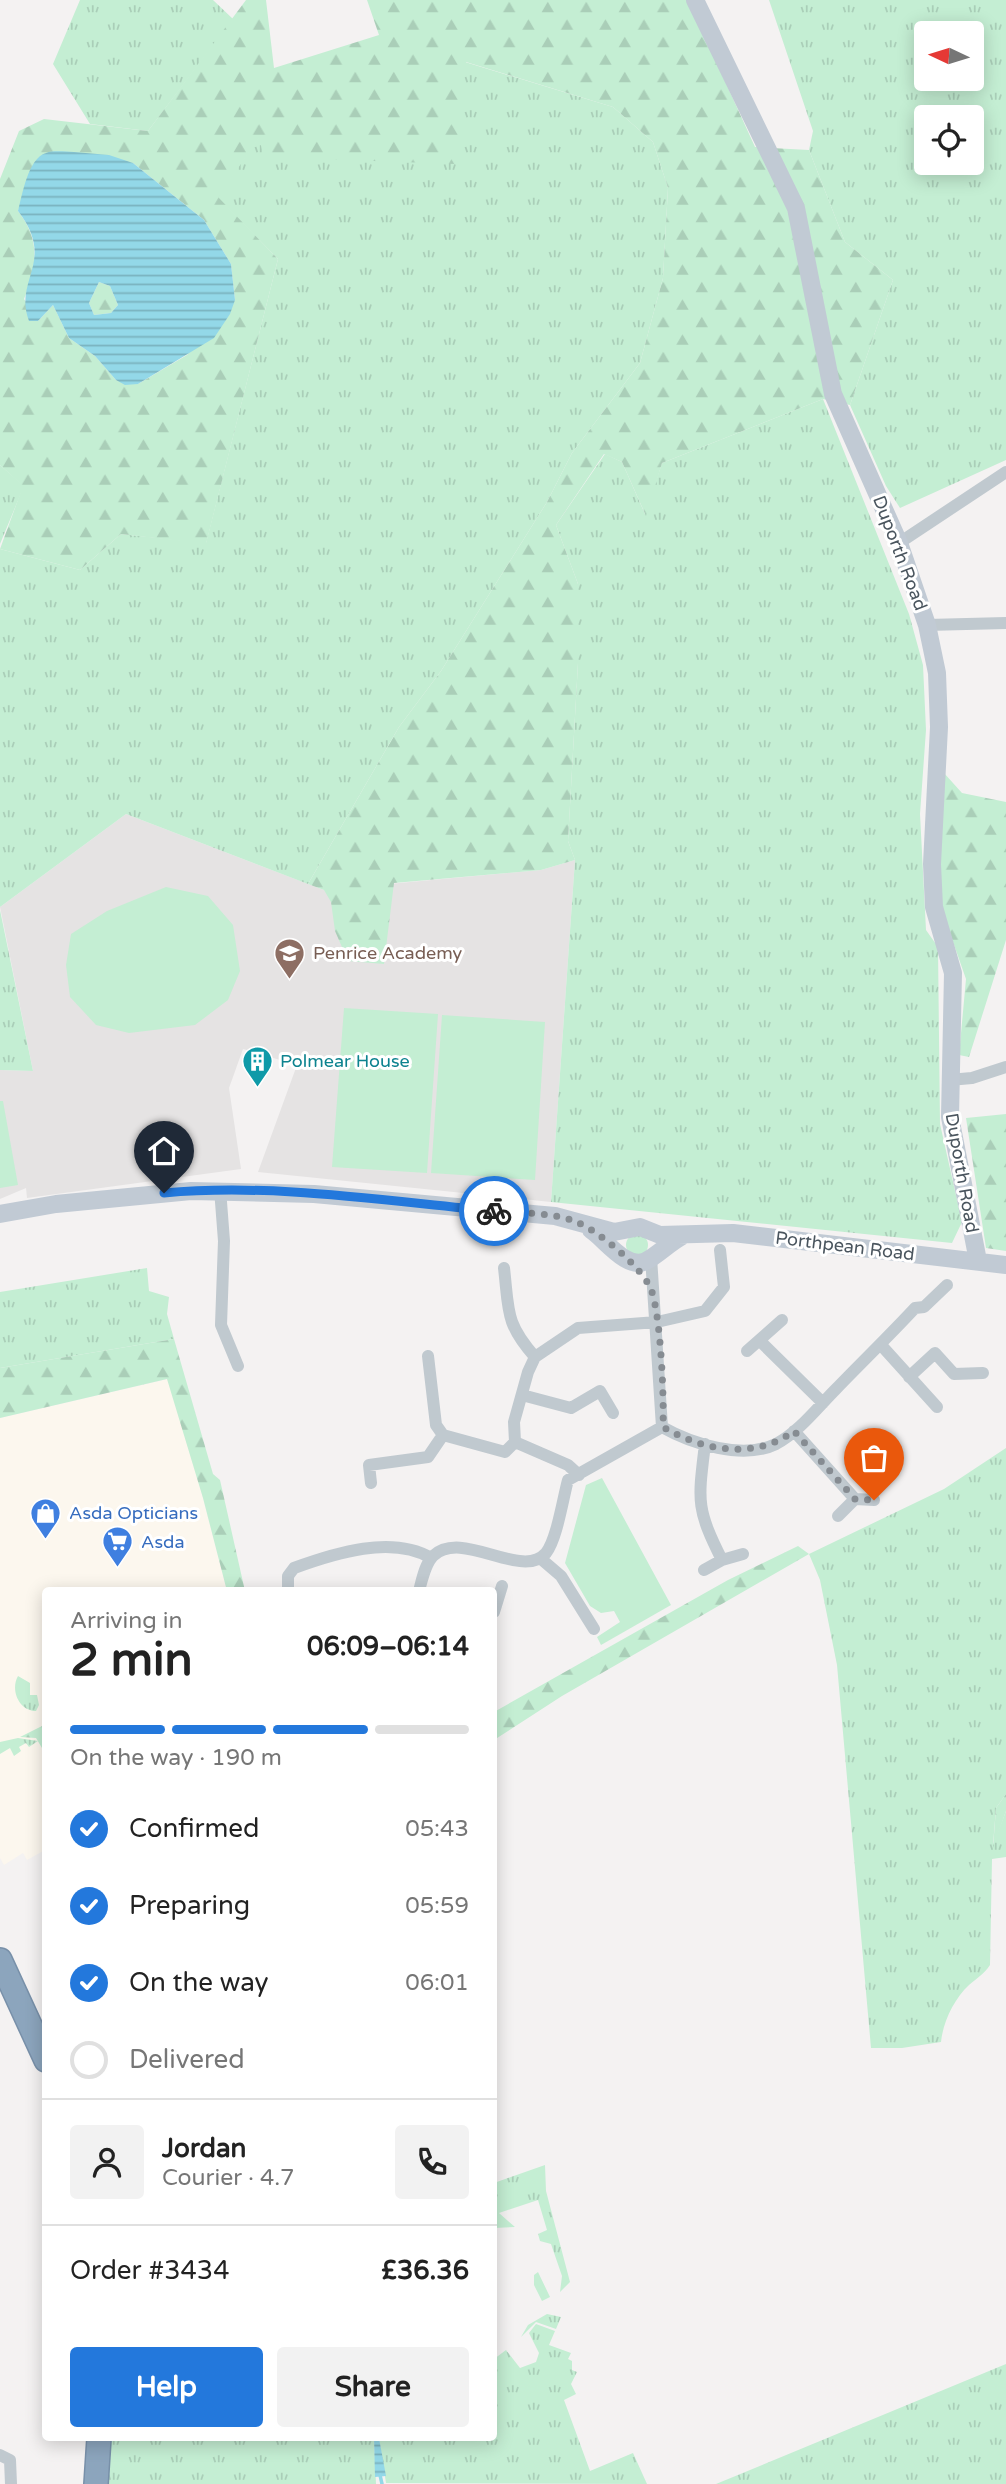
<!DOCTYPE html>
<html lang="en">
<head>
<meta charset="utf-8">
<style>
	body { margin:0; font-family:"Varela Round",sans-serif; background:#f2f2f2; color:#222; height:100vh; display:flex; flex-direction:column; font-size:26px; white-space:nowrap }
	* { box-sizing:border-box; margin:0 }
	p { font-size:23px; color:#767676 }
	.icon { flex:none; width:38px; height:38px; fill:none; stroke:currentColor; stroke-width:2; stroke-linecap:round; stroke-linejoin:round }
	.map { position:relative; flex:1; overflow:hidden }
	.panel { position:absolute; left:42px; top:1587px; width:455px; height:854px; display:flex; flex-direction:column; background:#fff; border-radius:7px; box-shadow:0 4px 18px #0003 }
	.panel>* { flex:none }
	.needle { width:46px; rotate:274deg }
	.controls { position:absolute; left:914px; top:21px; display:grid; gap:14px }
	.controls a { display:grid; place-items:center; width:70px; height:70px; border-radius:7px; background:#fff; box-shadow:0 4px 18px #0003; font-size:35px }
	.pin { position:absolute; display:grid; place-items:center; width:60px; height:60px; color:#fff; margin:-72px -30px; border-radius:50% 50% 50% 0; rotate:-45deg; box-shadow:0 0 7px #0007 }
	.pin .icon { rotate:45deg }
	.courier { position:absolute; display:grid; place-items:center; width:70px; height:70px; margin:-35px; border:5px solid #2378dc; border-radius:50%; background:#fff; color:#222; box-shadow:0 2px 9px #0007 }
	.summary em { font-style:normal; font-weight:700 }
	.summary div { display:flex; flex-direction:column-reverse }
	.summary { display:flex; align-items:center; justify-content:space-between; height:119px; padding:0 28px }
	h1 { font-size:46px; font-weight:700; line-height:52px }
	.bar { display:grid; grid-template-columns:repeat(4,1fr); gap:10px 7px; align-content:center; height:84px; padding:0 28px }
	.bar i { height:9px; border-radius:5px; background:#e0e0e0 }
	.bar .active { background:#2378dc }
	.bar p { grid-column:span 4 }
	.line { display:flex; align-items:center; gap:18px; padding:0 28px; border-top:2px solid #e0e0e0 }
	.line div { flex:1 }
	.round { display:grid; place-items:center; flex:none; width:74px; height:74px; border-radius:7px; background:#f2f2f2 }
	ol { padding:0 28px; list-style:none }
	li { display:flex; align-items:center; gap:21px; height:77px }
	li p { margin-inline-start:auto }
	li .icon { padding:7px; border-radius:50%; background:#2378dc; color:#fff; stroke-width:4 }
	li:last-child { color:#767676 }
	li i { width:38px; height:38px; border:4px solid #e0e0e0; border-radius:50% }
	.cta { display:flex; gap:14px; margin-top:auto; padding:14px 28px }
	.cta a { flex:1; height:80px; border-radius:7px; background:#2378dc; color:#fff; font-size:28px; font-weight:700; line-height:80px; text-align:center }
	.cta a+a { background:#f2f2f2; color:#222 }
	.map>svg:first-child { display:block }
	.commercial { fill:#fcf7ee }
	.education { fill:#e5e3e3 }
	.grass { fill:url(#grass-tufts); fill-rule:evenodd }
	.forest { fill:url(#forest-firs); fill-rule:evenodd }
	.park { fill:#c4eed3 }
	.water { fill:url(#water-rules); fill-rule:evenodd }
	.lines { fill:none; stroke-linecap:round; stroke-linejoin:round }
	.stream { stroke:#93d8e8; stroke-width:3.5 }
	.highway-casing { stroke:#7890a9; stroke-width:26 }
	.street { stroke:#c0c9cf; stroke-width:12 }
	.secondary { stroke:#c1cad4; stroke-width:18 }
	.highway { stroke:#8ca5bd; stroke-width:23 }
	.done { stroke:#868c92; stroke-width:7; stroke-dasharray:0 12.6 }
	.route { stroke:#2378dc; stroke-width:9 }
	.labels { text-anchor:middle; stroke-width:6; stroke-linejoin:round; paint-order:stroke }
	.street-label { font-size:18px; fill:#4a555e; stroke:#fff }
	.education-label { font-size:18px; fill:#785e54; stroke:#fff; text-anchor:start }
	.culture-label { font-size:18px; fill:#0d838f; stroke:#fff; text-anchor:start }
	.shop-label { font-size:18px; fill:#366cbe; stroke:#fff; text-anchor:start }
</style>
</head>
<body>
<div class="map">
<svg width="1006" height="2484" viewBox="0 0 1006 2484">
	<defs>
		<pattern id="grass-tufts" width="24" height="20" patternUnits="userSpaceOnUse" patternTransform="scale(1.75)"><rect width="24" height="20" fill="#c4eed3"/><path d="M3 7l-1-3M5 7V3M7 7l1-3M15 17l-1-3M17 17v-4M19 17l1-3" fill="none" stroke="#aaceb8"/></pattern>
		<pattern id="forest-firs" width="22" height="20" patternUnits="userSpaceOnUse" patternTransform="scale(1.75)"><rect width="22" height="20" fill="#c4eed3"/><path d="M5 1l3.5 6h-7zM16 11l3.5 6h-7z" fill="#aaceb8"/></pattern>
		<pattern id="water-rules" width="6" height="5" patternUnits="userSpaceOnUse" patternTransform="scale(1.75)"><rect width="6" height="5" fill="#93d8e8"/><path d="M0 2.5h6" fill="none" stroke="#7ab2bf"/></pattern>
	</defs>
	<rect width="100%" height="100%" fill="#f4f2f2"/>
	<path class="commercial" d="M168 1379 203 1498 227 1591H46L45 1850 27 1860 23 1853 4 1865 0 1858V1418Z"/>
	<path class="education" d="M126 814 324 890 541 870 575 860 551 1202 258 1172 297 1065 243 1049 229 1088 241 1169 27 1198 26 1188 0 1199V1070L33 1071 0 907Z"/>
	<path class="grass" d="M80 0H213L233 19 148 131 90 124 53 64Z
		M769 0H1006V460L900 508 886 486 850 405 893 280 845 242 809 150 813 131ZM926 33H971V79H926ZM926 117H971V163H926Z
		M465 62 613 107 653 142 668 188 663 278 640 363 572 453 547 502 441 671 399 727 308 884 126 814 0 907V549L80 570 121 534 206 543 278 259 217 197 259 137Z
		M823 399 909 614 923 665 926 730 920 814 926 930 938 947 940 1124 962 1222 952 1243 551 1202 575 860 568 841 578 663V584L556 525 605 454 622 462 645 514 662 463Z
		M0 465 24 486 0 544Z
		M0 910 33 1071 0 1070Z
		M626 1245a11 11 0 1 1 22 0a11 11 0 1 1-22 0Z
		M147 1268 149 1291 169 1297 167 1314 174 1339 0 1368V1292Z
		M1006 1448V1794L996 1808 993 1845 1006 1811V1857L992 1859 990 1965C984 1974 977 1978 969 1985 954 1999 943 2022 941 2042L902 2048H871L837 1665 820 1580 809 1554 944 1489Z
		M18 1676 30 1683V1695H37L39 1705 36 1711C19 1711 10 1690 18 1676Z
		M18 1738 38 1741 29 1747 26 1743 19 1747 21 1751 14 1756 10 1748 0 1754V1742Z
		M545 2165 546 2191 570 2282 560 2292 562 2276 551 2244 540 2241 538 2234 547 2230 538 2200 499 2213 515 2227 494 2228V2183Z
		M538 2272 550 2297 542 2301 534 2285V2275Z
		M547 2314 561 2317 556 2329 536 2322 521 2337 528 2325Z
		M536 2324 555 2331 549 2345 571 2353 568 2359 572 2361V2370L577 2372 571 2384 576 2394 564 2400 590 2471 633 2453 647 2484 386 2483 379 2438H494V2359L506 2350 520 2368 536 2362 539 2353 529 2333Z
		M1006 2364V2484H716Z
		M88 2438H374L376 2484H87Z"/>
	<path class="forest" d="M246 0H266L274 68 379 35 367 0H688L755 147 809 150 845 242 893 280 850 405 823 399 662 463 646 516 622 462 604 454 556 525 578 584V663L568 841 575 860 541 870 394 883 384 964 348 961 335 931 331 902 324 890 308 884 399 727 441 671 547 502 572 453 640 363 663 278 668 188 653 142 613 107 466 62 456 164 264 157 259 138 218 197 278 259 206 544 121 534 80 570 0 549 23 486 0 465V179L19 131 44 119 148 131ZM46 153 133 163 204 220 231 264 235 300 187 355 138 384 116 380 95 356 69 338 53 305 38 321 24 299C37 265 41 241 18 211L33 167Z
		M99 282 110 286 118 305 111 313 94 315 89 303Z
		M944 773 962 793 1006 802V940L969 1057 959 1055 966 979 939 902Z
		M1006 1114V1251L986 1248 966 1118Z
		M174 1339 213 1474 220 1480 245 1591H227L203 1498 167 1379 0 1418V1368Z
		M798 1546 809 1554 562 1696 494 1740V1712L728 1580Z
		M42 1726H45V1753L36 1738 20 1737Z
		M1006 1794V1811L993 1848 996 1808Z"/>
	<path class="park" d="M166 887 208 896 233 925 240 971 228 1000 195 1025 129 1033 96 1025 70 997 66 965 71 934 107 911Z
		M344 1008 438 1014 427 1173 332 1167Z
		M442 1015 545 1022 535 1180 431 1173Z
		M0 1101H3L18 1185 0 1188Z
		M602 1478 671 1605 601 1645 597 1637 620 1622 614 1611 601 1613 590 1606 565 1563 586 1485Z"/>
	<path class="water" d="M74 152 109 155 133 163 204 220 231 264 235 300 230 314 214 338 138 384 125 385 116 380 95 356 69 338 53 305 38 321H29C13 279 57 262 18 211 22 196 28 158 46 153 54 150 66 152 74 152ZM99 282 110 286 118 305 111 313 94 315 89 303Z
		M374 2438H379L386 2476 375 2477Z"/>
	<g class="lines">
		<path class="stream" d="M380 2475 382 2484"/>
		<defs>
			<path id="highway" d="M0 1960 46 2060
				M96 2484 99 2438"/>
		</defs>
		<use href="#highway" class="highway-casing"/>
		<path class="street" d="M899 543 1006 472
			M927 625 1006 623
			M949 1080 972 1078 1006 1067
			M220 1189 224 1241 221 1325 238 1366
			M504 1268C509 1311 505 1323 535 1357
			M760 1341 823 1403
			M881 1345 937 1407
			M747 1351 782 1320
			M428 1356 436 1425 443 1435
			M909 1377 935 1353 954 1374 983 1373
			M522 1395 571 1408 600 1391 613 1413
			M662 1427C692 1444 743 1460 776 1444 799 1432 818 1407 836 1389 862 1362 889 1336 915 1308L924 1307 947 1285
			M794 1431 855 1499
			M705 1444C698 1502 696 1508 722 1560L743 1554
			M579 1475 568 1465 515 1442 514 1422 528 1372 535 1357 578 1328 657 1322 705 1311 724 1287 720 1250
			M371 1483 369 1465 428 1457 443 1435 505 1452 515 1442
			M838 1516 855 1499 874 1500
			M540 1558 561 1576 594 1629
			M704 1570 722 1560
			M288 1591V1576L294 1568C335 1553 392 1535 431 1558
			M419 1591C422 1580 425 1564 433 1556 462 1528 522 1581 546 1553 557 1539 563 1498 568 1480L662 1427 651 1257
			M494 1612 502 1586
			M0 2455 10 2460 11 2484"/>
		<path class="secondary" d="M695 0 796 208 833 394 899 543 927 625 937 673 939 727 932 864 934 907 953 973 950 1117 978 1261
			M0 1214 56 1204 191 1191 314 1194 555 1216 614 1232 640 1227 660 1235 733 1233 1006 1265
			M591 1230C605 1239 627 1271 646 1261 658 1255 669 1243 682 1236"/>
		<use href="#highway" class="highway"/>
	</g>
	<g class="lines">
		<path class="done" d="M494 1211C520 1213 549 1212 574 1221 597 1229 645 1269 652 1292 661 1322 664 1395 663 1427 703 1451 755 1460 794 1431L855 1499 874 1500"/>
		<path class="route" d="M164 1193C273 1183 385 1201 494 1211"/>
	</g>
	<defs>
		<symbol id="school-pin" viewBox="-11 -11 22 30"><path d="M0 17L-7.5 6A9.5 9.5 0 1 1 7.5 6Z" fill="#8d6e63" stroke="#fff"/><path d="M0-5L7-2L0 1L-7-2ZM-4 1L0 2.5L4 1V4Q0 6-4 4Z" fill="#fff"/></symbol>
		<symbol id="building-pin" viewBox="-11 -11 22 30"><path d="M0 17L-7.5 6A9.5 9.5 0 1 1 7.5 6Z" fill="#0f9aa8" stroke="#fff"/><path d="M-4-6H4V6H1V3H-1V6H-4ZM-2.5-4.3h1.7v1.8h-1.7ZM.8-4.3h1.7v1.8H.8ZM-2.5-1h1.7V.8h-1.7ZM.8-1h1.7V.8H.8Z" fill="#fff"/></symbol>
		<symbol id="shop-pin" viewBox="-11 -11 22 30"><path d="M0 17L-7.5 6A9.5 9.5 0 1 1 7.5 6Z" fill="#3f7fe0" stroke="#fff"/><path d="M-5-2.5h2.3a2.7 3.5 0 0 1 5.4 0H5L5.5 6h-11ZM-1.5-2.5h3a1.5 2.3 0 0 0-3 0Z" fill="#fff"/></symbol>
		<symbol id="supermarket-pin" viewBox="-11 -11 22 30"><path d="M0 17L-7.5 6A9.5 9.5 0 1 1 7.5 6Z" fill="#3f7fe0" stroke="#fff"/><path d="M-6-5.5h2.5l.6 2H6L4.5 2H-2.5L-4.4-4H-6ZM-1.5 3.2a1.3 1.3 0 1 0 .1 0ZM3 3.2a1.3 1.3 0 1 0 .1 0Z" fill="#fff"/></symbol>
	</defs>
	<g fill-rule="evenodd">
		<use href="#school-pin" x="272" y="936" width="35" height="47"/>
		<use href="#building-pin" x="240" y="1044" width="35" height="47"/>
		<use href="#shop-pin" x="28" y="1496" width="35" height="47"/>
		<use href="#supermarket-pin" x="100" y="1524" width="35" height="47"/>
	</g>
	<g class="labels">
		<g class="street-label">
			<text transform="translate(900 553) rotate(69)" y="6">Duporth Road</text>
			<text transform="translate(962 1173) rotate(80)" y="6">Duporth Road</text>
			<text transform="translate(845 1246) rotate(7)" y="6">Porthpean Road</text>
		</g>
		<g class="education-label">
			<text x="313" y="959">Penrice Academy</text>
		</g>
		<g class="culture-label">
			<text x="280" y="1067">Polmear House</text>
		</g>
		<g class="shop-label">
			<text x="69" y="1519">Asda Opticians</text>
			<text x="141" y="1548">Asda</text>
		</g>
	</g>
</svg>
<div class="controls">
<a><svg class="needle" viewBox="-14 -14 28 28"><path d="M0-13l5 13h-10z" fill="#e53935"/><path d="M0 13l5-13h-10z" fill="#767676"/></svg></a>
<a><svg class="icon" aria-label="locate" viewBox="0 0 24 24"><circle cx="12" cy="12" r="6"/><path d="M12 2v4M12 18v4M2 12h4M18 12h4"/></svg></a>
</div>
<div class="pin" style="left:874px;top:1500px;background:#ea580c"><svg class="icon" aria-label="bag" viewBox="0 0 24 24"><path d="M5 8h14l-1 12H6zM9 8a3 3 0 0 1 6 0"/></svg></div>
<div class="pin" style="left:164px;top:1193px;background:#1f2937"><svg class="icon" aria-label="home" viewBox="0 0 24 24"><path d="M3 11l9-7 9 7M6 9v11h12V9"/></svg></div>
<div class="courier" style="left:494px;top:1211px"><svg class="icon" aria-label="bike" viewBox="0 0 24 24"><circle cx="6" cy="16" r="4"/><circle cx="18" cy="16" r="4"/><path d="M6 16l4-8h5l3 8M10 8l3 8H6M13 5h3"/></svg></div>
<section class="panel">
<div class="summary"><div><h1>2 min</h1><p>Arriving in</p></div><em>06:09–06:14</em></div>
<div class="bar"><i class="active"></i><i class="active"></i><i class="active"></i><i></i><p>On the way · 190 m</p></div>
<ol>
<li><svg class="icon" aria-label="check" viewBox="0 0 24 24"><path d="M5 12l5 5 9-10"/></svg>Confirmed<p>05:43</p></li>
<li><svg class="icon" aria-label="check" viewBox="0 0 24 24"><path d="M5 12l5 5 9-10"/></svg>Preparing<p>05:59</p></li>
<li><svg class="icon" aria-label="check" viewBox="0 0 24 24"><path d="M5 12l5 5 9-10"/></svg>On the way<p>06:01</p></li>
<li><i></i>Delivered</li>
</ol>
<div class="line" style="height:126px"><a class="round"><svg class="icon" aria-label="person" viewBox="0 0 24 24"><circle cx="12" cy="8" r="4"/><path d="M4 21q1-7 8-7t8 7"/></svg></a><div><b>Jordan</b><p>Courier · 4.7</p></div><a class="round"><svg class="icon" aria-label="phone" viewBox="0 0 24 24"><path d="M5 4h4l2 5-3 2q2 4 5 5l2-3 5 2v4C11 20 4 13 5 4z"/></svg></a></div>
<div class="line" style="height:91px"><div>Order #3434</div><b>£36.36</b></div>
<div class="cta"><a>Help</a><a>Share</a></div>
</section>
</div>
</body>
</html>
